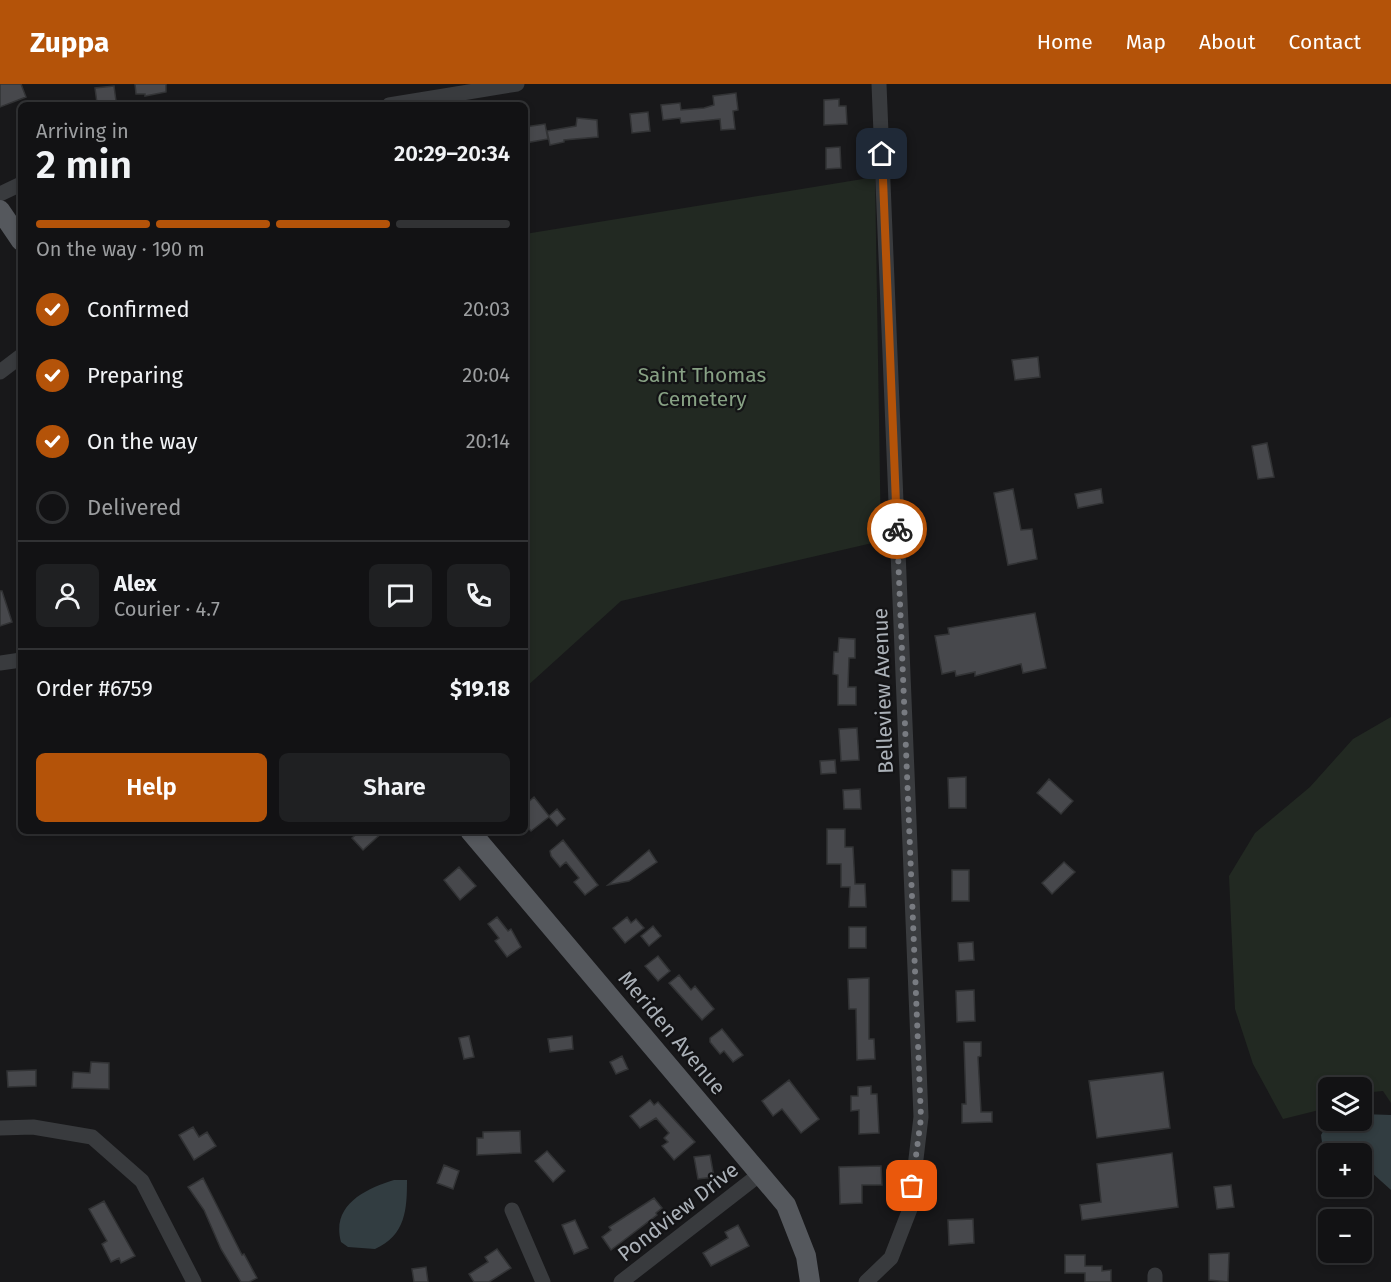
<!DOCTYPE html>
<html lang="en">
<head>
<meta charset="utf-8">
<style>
	body { margin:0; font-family:"Fira Sans",sans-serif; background:#1f2022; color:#f1f3f6; height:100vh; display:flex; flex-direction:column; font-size:22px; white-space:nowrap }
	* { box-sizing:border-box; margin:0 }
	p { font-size:20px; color:#9c9ea0 }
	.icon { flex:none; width:33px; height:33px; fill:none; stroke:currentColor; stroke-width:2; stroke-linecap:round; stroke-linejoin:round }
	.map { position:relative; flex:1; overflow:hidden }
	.details { position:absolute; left:18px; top:18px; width:510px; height:732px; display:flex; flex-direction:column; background:#121214; border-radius:9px; box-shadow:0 3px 9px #0003,0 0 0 2px #313234 }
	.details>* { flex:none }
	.fabs { position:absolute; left:1318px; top:993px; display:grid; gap:12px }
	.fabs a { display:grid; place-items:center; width:54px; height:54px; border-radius:9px; background:#121214; box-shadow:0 3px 9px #0003,0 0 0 2px #313234; font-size:30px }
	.pin { position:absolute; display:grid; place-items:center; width:51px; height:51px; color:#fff; margin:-26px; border-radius:12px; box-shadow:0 3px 9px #0006 }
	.courier { position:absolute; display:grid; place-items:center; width:60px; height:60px; margin:-30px; border:4px solid #b45309; border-radius:50%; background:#fff; color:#222; box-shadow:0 2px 8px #0007 }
	.overview em { font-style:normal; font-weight:600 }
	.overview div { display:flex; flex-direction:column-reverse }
	.overview { display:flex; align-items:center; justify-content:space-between; height:102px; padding:0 18px }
	h1 { font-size:39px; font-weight:600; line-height:45px }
	.bar { display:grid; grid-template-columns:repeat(4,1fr); gap:9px 6px; align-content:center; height:72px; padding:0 18px }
	.bar i { height:8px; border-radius:4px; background:#313234 }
	.bar .current { background:#b45309 }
	.bar p { grid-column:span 4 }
	.line { display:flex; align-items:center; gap:15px; padding:0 18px; border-top:2px solid #313234 }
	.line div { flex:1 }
	.round { display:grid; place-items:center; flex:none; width:63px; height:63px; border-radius:9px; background:#1f2022 }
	ol { padding:0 18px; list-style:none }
	li { display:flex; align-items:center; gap:18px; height:66px }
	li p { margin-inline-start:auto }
	li .icon { padding:6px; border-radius:50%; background:#b45309; color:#fff; stroke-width:4 }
	li:last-child { color:#9c9ea0 }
	li i { width:33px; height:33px; border:3px solid #313234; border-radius:50% }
	.cta { display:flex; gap:12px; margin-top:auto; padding:12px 18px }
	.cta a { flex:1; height:69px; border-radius:9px; background:#b45309; color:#fff; font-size:24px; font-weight:600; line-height:69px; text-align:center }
	.cta a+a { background:#1f2022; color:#f1f3f6 }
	header { display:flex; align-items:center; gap:36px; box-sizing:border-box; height:84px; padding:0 30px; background:#b45309; color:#fff }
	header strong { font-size:28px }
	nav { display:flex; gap:33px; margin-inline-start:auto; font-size:21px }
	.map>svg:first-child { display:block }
	.green { fill:#222922 }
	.water { fill:#323d41 }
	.building { fill:#47484c; stroke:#323335; stroke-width:1.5 }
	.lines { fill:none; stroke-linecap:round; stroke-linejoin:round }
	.minor { stroke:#393b3e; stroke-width:15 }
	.major { stroke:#55585d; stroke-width:20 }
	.done { stroke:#787b81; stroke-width:6; stroke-dasharray:0 10.8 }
	.route { stroke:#b45309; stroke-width:8 }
	.labels { text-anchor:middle; stroke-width:4.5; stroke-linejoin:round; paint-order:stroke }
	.park-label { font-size:21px; fill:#87a184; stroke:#131315 }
	.street-label { font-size:21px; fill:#abb1b8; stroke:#131315 }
</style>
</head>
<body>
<header>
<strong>Zuppa</strong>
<nav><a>Home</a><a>Map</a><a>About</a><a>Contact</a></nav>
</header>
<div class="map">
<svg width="1391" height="1198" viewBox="0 0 1391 1198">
	<rect width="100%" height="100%" fill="#18181a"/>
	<path class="green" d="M875 93 881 457 621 517 525 604V150Z
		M1391 633V1019L1383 1007 1362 1009V1004H1329V1018L1319 1026 1283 1035 1253 980 1235 925 1229 792 1255 749 1310 703 1353 655Z"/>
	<path class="water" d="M1362 1030 1391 1031V1106L1371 1088 1362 1085V1070L1329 1071 1323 1066 1321 1051 1329 1037 1362 1036Z
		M394 1096H407C407 1125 406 1151 375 1165L348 1163 341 1158C331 1121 365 1105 394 1096Z"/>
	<path class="building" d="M0 0H21L26 13 0 23Z
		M135 0H166V8L145 12V10H136Z
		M114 2 116 17 97 19 95 4Z
		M736 9 738 26 733 27 735 45 721 46 720 35 681 39 680 34 663 36 661 21 680 19 681 26 704 24 714 21 713 12Z
		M839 15V22H846L847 40 824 41V16Z
		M648 28 650 47 632 49 630 30Z
		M577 34 597 36 598 53 564 56V58L550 61 547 47 576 42Z
		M545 40 548 55 525 59V43Z
		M840 63 841 84 826 85V64Z
		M1038 273 1040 293 1015 296 1012 276Z
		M1267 359 1274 393 1258 395 1252 362Z
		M1013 405 1021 446 1032 445 1037 475 1008 481 994 409Z
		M1101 405 1103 419 1078 424 1075 410Z
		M0 507H2L12 538 0 542Z
		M1035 529 1046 584 1023 589 1021 580 975 592V588L956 592 955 587 942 590 935 552 949 550 948 544Z
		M839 554 855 555V574H849L848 603H856V621H838V591L833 590 834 568H838Z
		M857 644 859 676 841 677 839 645Z
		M835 676 836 689 821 690 820 677Z
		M966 693V724H949L948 694Z
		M1049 695 1073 717 1061 730 1037 709Z
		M860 705 861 725H844L843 706Z
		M534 713 549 732 557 725 565 735 557 742 549 733 531 747 525 740V721Z
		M827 745H845V763H853L855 800H865L866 823H849L850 803H841V780H827Z
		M360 747H384L363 766 352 754Z
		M563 756 598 801 585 811 574 798 579 794 566 778 560 783 551 772 550 767Z
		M649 766 657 778 629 797 608 801Z
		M1064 778 1075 788 1052 810 1042 799Z
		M459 783 476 802 460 816 444 796Z
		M952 786H969V817H952Z
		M497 833 508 847 511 845 521 863 507 873 495 857 499 854 488 840Z
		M627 833 631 839 636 835 644 844 625 859 613 844Z
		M653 842 661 852 649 862 641 852Z
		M849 843H866V864H849Z
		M973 858 974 876 959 877 958 859Z
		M658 872 670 887 658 897 645 882Z
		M679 891 691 906 695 902 714 925 702 936 669 899Z
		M869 894V955H874L875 975 857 976 856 925H849L848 895Z
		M974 906 975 937 957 938 956 907Z
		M722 945 743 971 733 978 724 967 720 970 710 958V954Z
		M469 952 474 973 464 975 459 954Z
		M572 952 573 965 550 968 548 955Z
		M964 958H981V972L978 973 981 1028H992V1038L962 1039V1020H966Z
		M622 972 628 985 616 990 610 978Z
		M91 978 109 979V1005L72 1004 73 988 90 989Z
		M36 986V1002L8 1003 7 987Z
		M1163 988 1170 1044 1097 1054 1089 997Z
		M789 996 819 1035 801 1049 782 1025 773 1032 762 1017Z
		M871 1002V1010H877L879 1049 859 1050V1026L851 1027V1012H858V1003Z
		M650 1016 654 1021 658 1018 695 1058 674 1076 662 1062 668 1058 664 1054 669 1049 656 1034 640 1044 630 1032Z
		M193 1043 199 1053 207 1048 216 1062 194 1076 179 1051Z
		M520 1047 521 1069 477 1071V1054H483V1048Z
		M547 1067 565 1087 553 1098 535 1077Z
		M1172 1069 1178 1123 1082 1136 1080 1121 1101 1118 1097 1080Z
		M710 1071 714 1093 698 1095 694 1073Z
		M444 1081 459 1087 453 1105 437 1099Z
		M881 1082 882 1101H862V1119L840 1120 839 1083Z
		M203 1094 242 1171 244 1170 257 1194 249 1198H241L221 1165 204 1126 188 1103Z
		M1231 1101 1234 1123 1217 1125 1214 1103Z
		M654 1114 662 1124 656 1129 657 1131 611 1166 602 1153 611 1146 609 1143Z
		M104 1117 135 1172 121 1179 119 1174 111 1178 102 1160 107 1157 89 1125Z
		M973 1135 974 1159 949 1161 948 1136Z
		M575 1136 588 1164 574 1170 562 1141Z
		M738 1141 749 1162 711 1182 703 1169 728 1154 725 1148Z
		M497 1165 511 1184 489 1198H474L469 1190 488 1178 485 1173Z
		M1229 1169 1228 1198 1209 1196V1170Z
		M1065 1171H1085V1182H1102V1187L1111 1186V1198H1085V1189H1065Z
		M426 1183 428 1198H414L412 1185Z"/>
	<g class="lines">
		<path class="minor" d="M389 21 517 0
			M0 110 21 100
			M0 288 21 272
			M0 579 21 576
			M0 1044 33 1043 92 1053 142 1097 194 1198
			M512 1126 543 1198
			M621 1198 760 1090
			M866 1198 891 1174 910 1125 921 1033 879 0
			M1155 1198V1191"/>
		<path class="major" d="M0 126 21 157
			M470 747 786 1121 806 1172 810 1198"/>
	</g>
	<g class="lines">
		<path class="done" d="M897 445 921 1034 912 1102"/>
		<path class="route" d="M882 70 897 445"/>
	</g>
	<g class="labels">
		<g class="park-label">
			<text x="702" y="298">Saint Thomas<tspan x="702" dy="24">Cemetery</tspan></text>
		</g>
		<g class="street-label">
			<text transform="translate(883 607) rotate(-92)" y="7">Belleview Avenue</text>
			<text transform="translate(672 949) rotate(50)" y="7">Meriden Avenue</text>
			<text transform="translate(678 1128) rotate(-38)" y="7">Pondview Drive</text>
		</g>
	</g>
</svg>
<div class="fabs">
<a><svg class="icon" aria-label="layers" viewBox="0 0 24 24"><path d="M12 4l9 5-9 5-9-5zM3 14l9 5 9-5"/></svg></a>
<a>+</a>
<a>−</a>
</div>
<div class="pin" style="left:912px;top:1102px;background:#ea580c"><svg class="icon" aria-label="bag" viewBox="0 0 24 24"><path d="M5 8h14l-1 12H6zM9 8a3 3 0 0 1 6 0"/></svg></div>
<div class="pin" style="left:882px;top:70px;background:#1f2937"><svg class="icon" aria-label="home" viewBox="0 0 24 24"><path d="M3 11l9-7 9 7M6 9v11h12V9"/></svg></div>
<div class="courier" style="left:897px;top:445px"><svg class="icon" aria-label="bike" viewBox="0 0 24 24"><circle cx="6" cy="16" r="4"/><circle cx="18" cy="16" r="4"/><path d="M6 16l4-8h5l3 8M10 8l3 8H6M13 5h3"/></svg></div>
<section class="details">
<div class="overview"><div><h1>2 min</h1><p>Arriving in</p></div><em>20:29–20:34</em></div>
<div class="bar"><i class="current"></i><i class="current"></i><i class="current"></i><i></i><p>On the way · 190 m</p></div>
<ol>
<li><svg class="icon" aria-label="check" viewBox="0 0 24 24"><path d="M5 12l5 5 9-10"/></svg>Confirmed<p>20:03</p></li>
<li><svg class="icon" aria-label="check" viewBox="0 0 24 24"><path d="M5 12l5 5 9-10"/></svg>Preparing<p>20:04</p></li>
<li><svg class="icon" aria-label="check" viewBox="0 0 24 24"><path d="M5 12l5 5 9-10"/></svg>On the way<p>20:14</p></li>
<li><i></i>Delivered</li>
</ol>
<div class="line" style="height:108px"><a class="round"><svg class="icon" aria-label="person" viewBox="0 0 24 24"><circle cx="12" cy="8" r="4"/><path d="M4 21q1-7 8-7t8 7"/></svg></a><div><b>Alex</b><p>Courier · 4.7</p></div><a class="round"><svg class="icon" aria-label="chat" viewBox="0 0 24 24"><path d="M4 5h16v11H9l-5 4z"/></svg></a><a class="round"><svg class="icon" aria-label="phone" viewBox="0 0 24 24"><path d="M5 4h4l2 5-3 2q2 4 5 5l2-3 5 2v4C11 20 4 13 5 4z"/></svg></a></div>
<div class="line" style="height:78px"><div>Order #6759</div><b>$19.18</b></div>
<div class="cta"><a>Help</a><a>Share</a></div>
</section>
</div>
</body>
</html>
